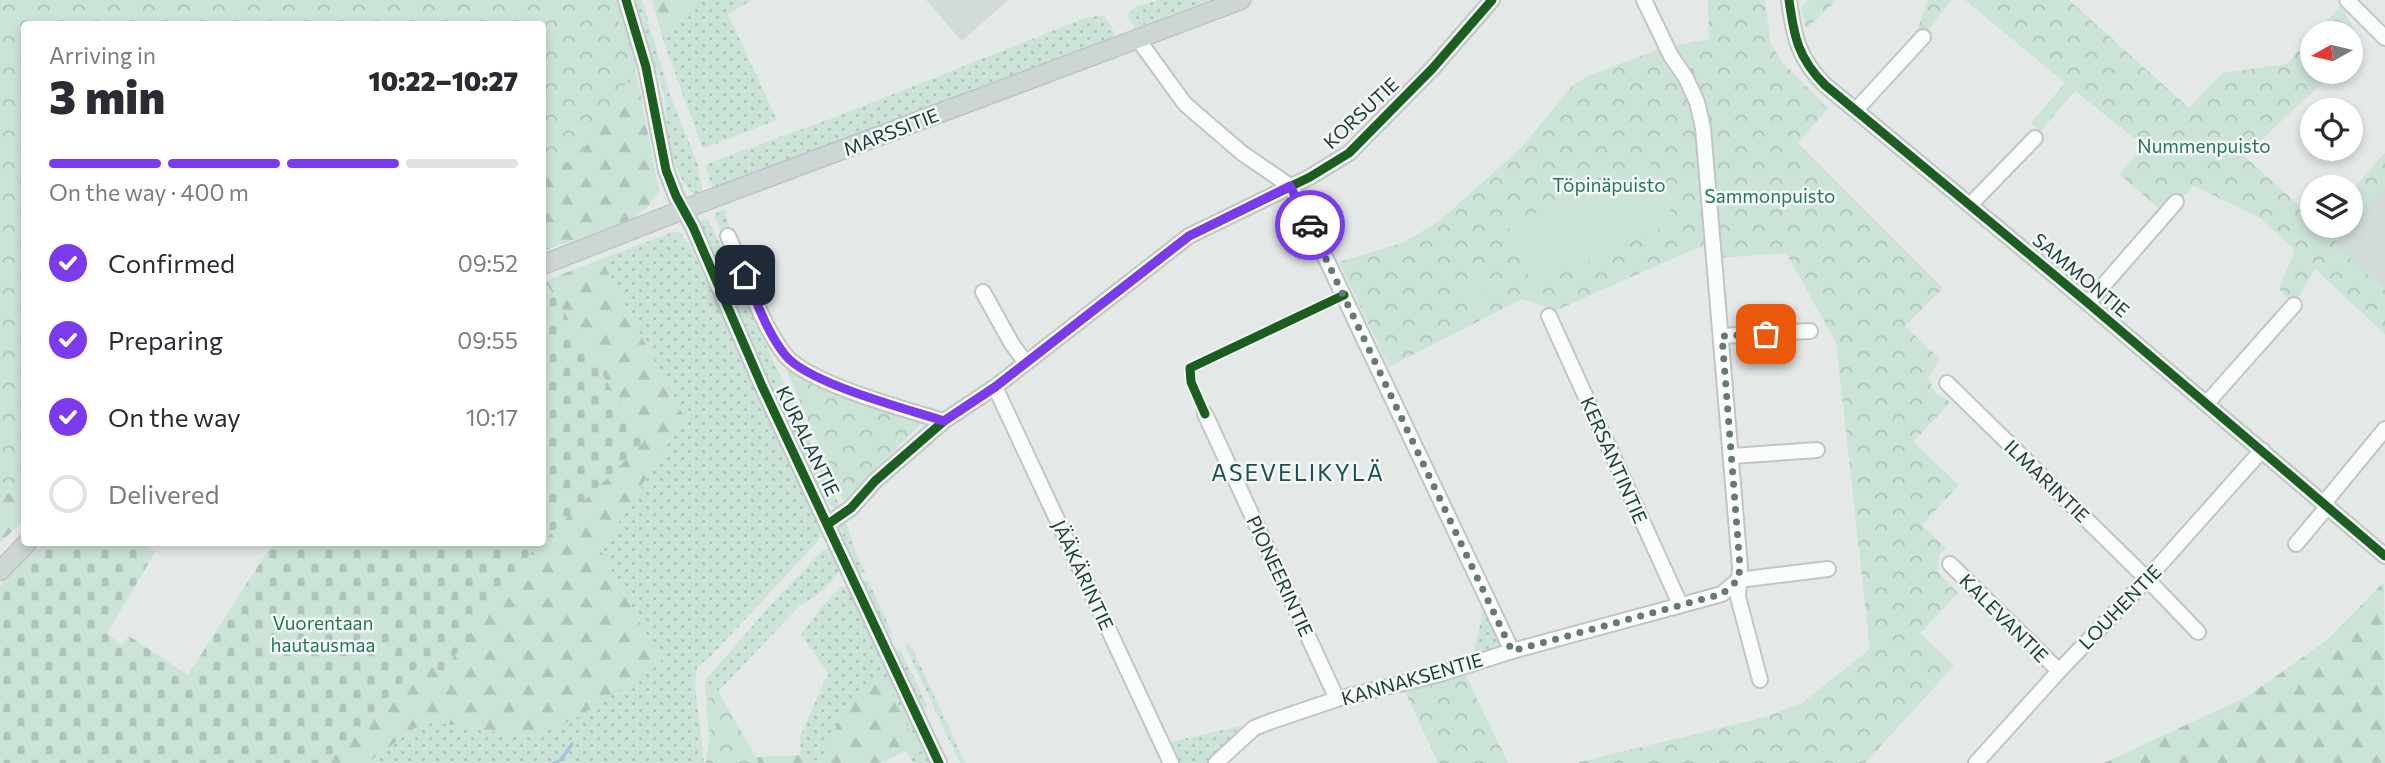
<!DOCTYPE html>
<html lang="en">
<head>
<meta charset="utf-8">
<style>
	body { margin:0; font-family:Commissioner,sans-serif; background:#f2f2f3; color:#2b2b33; height:100vh; display:flex; flex-direction:column; font-size:26px; white-space:nowrap }
	* { box-sizing:border-box; margin:0 }
	p { font-size:23px; color:#7c7c81 }
	.icon { flex:none; width:38px; height:38px; fill:none; stroke:currentColor; stroke-width:2; stroke-linecap:round; stroke-linejoin:round }
	.map { position:relative; flex:1; overflow:hidden }
	.drawer { position:absolute; left:21px; top:21px; width:525px; height:525px; display:flex; flex-direction:column; background:#fff; border-radius:7px; box-shadow:0 4px 10px #0003 }
	.drawer>* { flex:none }
	.needle { width:46px; rotate:262deg }
	.fabs { position:absolute; left:2300px; top:21px; display:grid; gap:14px }
	.fabs a { display:grid; place-items:center; width:63px; height:63px; border-radius:50%; background:#fff; box-shadow:0 4px 10px #0003; font-size:35px }
	.pin { position:absolute; display:grid; place-items:center; width:60px; height:60px; color:#fff; margin:-30px; border-radius:14px; box-shadow:0 4px 10px #0006 }
	.courier { position:absolute; display:grid; place-items:center; width:70px; height:70px; margin:-35px; border:5px solid #7c3aed; border-radius:50%; background:#fff; color:#222; box-shadow:0 2px 9px #0007 }
	.summary em { font-style:normal; font-weight:800 }
	.summary div { display:flex; flex-direction:column-reverse }
	.summary { display:flex; align-items:center; justify-content:space-between; height:119px; padding:0 28px }
	h1 { font-size:46px; font-weight:800; line-height:52px }
	.bar { display:grid; grid-template-columns:repeat(4,1fr); gap:10px 7px; align-content:center; height:84px; padding:0 28px }
	.bar i { height:9px; border-radius:5px; background:#e1e1e2 }
	.bar .current { background:#7c3aed }
	.bar p { grid-column:span 4 }
	ol { padding:0 28px; list-style:none }
	li { display:flex; align-items:center; gap:21px; height:77px }
	li p { margin-inline-start:auto }
	li .icon { padding:7px; border-radius:50%; background:#7c3aed; color:#fff; stroke-width:4 }
	li:last-child { color:#7c7c81 }
	li i { width:38px; height:38px; border:4px solid #e1e1e2; border-radius:50% }
	.map>svg:first-child { display:block }
	.built { fill:#d1dbd8 }
	.grass { fill:url(#grass-dots) }
	.forest { fill:url(#forest-firs) }
	.cemetery { fill:url(#cemetery-stones) }
	.park { fill:url(#park-crowns) }
	.pitch { fill:#cce3d8 }
	.lines { fill:none; stroke-linecap:round; stroke-linejoin:round }
	.stream { stroke:#a3c6d9; stroke-width:3.5 }
	.minor-casing { stroke:#c1c6c5; stroke-width:18 }
	.major-casing { stroke:#bcc5c5; stroke-width:21 }
	.minor { stroke:#fbfcfc; stroke-width:14 }
	.major { stroke:#cdd5d5; stroke-width:18 }
	.cycleway-casing { stroke:#f1f8f6; stroke-width:13 }
	.cycleway { stroke:#1b5e20; stroke-width:9 }
	.done { stroke:#657978; stroke-width:7; stroke-dasharray:0 12.6 }
	.route { stroke:#7c3aed; stroke-width:9 }
	.labels { text-anchor:middle; stroke-width:5; stroke-linejoin:round; paint-order:stroke }
	.street-label { font-size:19px; fill:#213d3b; stroke:#f1f8f6 }
	.park-label { font-size:19px; fill:#2a7556; stroke:#f1f8f6 }
	.quarter-label { font-size:23px; letter-spacing:2px; fill:#1c4f4d; stroke:#f1f8f6 }
</style>
</head>
<body>
<div class="map">
<svg width="2385" height="763" viewBox="0 0 2385 763">
	<defs>
		<pattern id="grass-dots" width="8" height="8" patternUnits="userSpaceOnUse" patternTransform="scale(1.75)"><rect width="8" height="8" fill="#cce3d8"/><path d="M2 2h.1M6 6h.1" fill="none" stroke="#afc4ba" stroke-width="1.8" stroke-linecap="round"/></pattern>
		<pattern id="forest-firs" width="22" height="20" patternUnits="userSpaceOnUse" patternTransform="scale(1.75)"><rect width="22" height="20" fill="#cce3d8"/><path d="M5 1l3.5 6h-7zM16 11l3.5 6h-7z" fill="#afc4ba"/></pattern>
		<pattern id="cemetery-stones" width="16" height="16" patternUnits="userSpaceOnUse" patternTransform="scale(1.75)"><rect width="16" height="16" fill="#cce3d8"/><path d="M2 7V4a2 2 0 0 1 4 0v3zM10 15v-3a2 2 0 0 1 4 0v3z" fill="#afc4ba"/></pattern>
		<pattern id="park-crowns" width="20" height="18" patternUnits="userSpaceOnUse" patternTransform="scale(1.75)"><rect width="20" height="18" fill="#cce3d8"/><path d="M2 6a3 3 0 1 1 6 0M12 15a3 3 0 1 1 6 0" fill="none" stroke="#afc4ba"/></pattern>
	</defs>
	<rect width="100%" height="100%" fill="#e4e9e8"/>
	<path class="built" d="M926 0H1008L962 41Z
		M2385 185V290L2333 244Z"/>
	<path class="grass" d="M632 0H642L669 92 698 165 703 193 694 195C679 180 668 153 667 131 665 116 667 102 662 88 654 58 640 30 632 0Z
		M698 0H752L728 14 777 120 703 149 663 40Z
		M1159 0H1209L1135 28 1127 15 1135 7Z
		M1097 16H1104C1110 24 1115 30 1114 40L713 190 705 165 711 162 833 118 1085 18Z
		M725 210 730 232 722 236 715 216 716 213Z
		M702 219 708 220 713 229 838 503V507L833 508 825 499 799 446 704 235 700 224Z
		M673 232H680L692 250 823 530 817 542 711 656 697 667 695 685 704 763H367L425 721 532 737 662 663 601 551 684 417 601 259Z
		M843 520 846 522 856 553 865 572 860 575 856 570 839 525Z
		M829 548 835 550C837 554 839 557 840 560 844 578 813 599 800 605L718 692 713 682 709 698V741L705 682 709 676 775 600 823 550Z
		M865 580 869 582 892 633 891 635 885 632 865 589 863 584Z
		M841 587H847L931 763H913L907 751 917 746 826 751 821 763 801 755 800 737 828 673 801 635 820 609Z
		M1490 608 1512 651 1476 661C1471 645 1481 630 1482 613Z
		M908 643 913 649 965 763H960L905 646Z
		M897 649H900L927 705 926 710 919 705 895 651Z
		M1241 726 1210 763H1177L1169 742Z"/>
	<path class="forest" d="M0 0H618L630 41 659 191 646 209 629 221 543 251 542 24H24V521L0 542Z
		M652 0H698L663 40Z
		M601 259 684 417 601 551 662 663 575 719 532 737 425 721 367 763H326L423 661 443 673C462 645 517 555 542 542L643 442 545 281Z
		M2384 582 2385 763H2104L2248 696 2327 640Z
		M884 676 917 746 880 763H706L710 735 708 699 712 681 756 757 801 755 821 763C839 718 844 705 884 676Z"/>
	<path class="cemetery" d="M545 281 644 442 543 541 542 282Z
		M45 543H143L155 552 107 634 122 645 129 636 188 675 273 543H540L504 584 443 673 423 661 326 763H0V586L21 560Z"/>
	<path class="park" d="M0 0H609L638 65 579 157 543 173 542 24H24V486L0 498Z
		M1708 0H1765L1771 45 1783 63 1828 108 1798 143 1943 288 1905 326 1940 359 1928 378 1937 395 1951 402 1913 442 1959 485 1922 525 1946 548 1939 554 1937 571 1958 593 1920 633 1954 666 1865 763H1575L1766 717 1802 703 1870 649 1836 342 1786 253 1720 258 1703 98 1676 45 1709 39Z
		M1809 0H1837L1806 29 1801 7Z
		M1928 0H1952L1923 37 1917 30Z
		M1965 0H2069L2189 108 2222 73 2286 64 2312 37V72H2334L2244 156 2312 217V226H2350L2334 244 2385 290V334L2315 269 2294 305 2279 289 2295 250 2260 218 2194 186 2165 214 2119 174 2144 146 2075 91 2039 133 2031 123 2065 83Z
		M2341 6 2363 44 2350 56V33H2315Z
		M1661 48 1690 103 1698 131 1708 243 1557 310 1522 299 1389 367 1339 262 1402 243 1438 222 1521 148 1572 86 1586 77Z
		M2385 152V185L2350 225V193Z
		M783 363 800 378 921 424 844 502Z
		M1465 674 1508 763H1438L1403 687Z
		M712 681 756 757 758 763H706L710 735 708 699Z"/>
	<path class="pitch" d="M1649 161 1667 201 1674 222 1533 287 1508 226Z
		M1480 276 1488 292 1460 304 1452 288Z"/>
	<g class="lines">
		<path class="stream" d="M554 763 561 760 572 744"/>
		<defs>
			<path id="minor" d="M626 0 646 67 666 170 676 196 693 227 762 386 939 763
				M1644 0 1671 56 1686 78 1697 102 1703 128 1740 567 1738 597 1760 680
				M1789 0C1794 37 1798 58 1825 85L2088 303 2385 556
				M2347 0 2385 38
				M1137 38 1185 104 1242 153 1290 186 1300 204 1512 651
				M1856 110 1923 37
				M1970 205 2035 138
				M728 236C743 270 763 329 786 356 810 384 907 410 944 421
				M983 292 1012 344 1025 362
				M2088 303 2176 202
				M1549 316 1680 604
				M1722 336 1810 331
				M1947 383 2147 579 2198 632
				M995 387 1171 763
				M2207 403 2294 305
				M1205 414 1337 699
				M1732 456 1817 450
				M2324 503 2385 429
				M828 524 851 508 875 481 944 421 995 387 1189 236 1310 177 1349 153 1432 69 1492 0
				M2296 544 2328 506
				M1950 564 2059 671
				M1216 763 1254 728 1272 721 1337 699 1440 674 1512 651 1722 594 1738 580 1828 569
				M1976 763 2059 671 2147 579 2262 450"/>
			<path id="major" d="M542 265 708 200 1241 0
				M0 571 28 542"/>
		</defs>
		<use href="#minor" class="minor-casing"/>
		<use href="#major" class="major-casing"/>
		<use href="#minor" class="minor"/>
		<use href="#major" class="major"/>
		<defs>
			<path id="cycleway" d="M626 0 646 67 666 170 676 196 693 227 762 386 939 763
				M1789 0C1794 37 1798 58 1825 85L2088 303 2385 556
				M1205 414 1191 382 1190 368 1344 295
				M828 524 851 508 875 481 944 421 995 387 1189 236 1310 177 1349 153 1432 69 1492 0"/>
		</defs>
		<use href="#cycleway" class="cycleway-casing"/>
		<use href="#cycleway" class="cycleway"/>
	</g>
	<g class="lines">
		<path class="done" d="M1310 225 1512 651 1722 594 1738 580 1740 567 1722 336 1766 334"/>
		<path class="route" d="M745 275C757 302 767 333 786 356 810 384 907 409 944 421L995 387 1189 236 1290 186 1310 225"/>
	</g>
	<g class="labels">
		<g class="street-label">
			<text transform="translate(1361 113) rotate(-43)" y="7">KORSUTIE</text>
			<text transform="translate(891 132) rotate(-21)" y="7">MARSSITIE</text>
			<text transform="translate(2081 275) rotate(40)" y="7">SAMMONTIE</text>
			<text transform="translate(808 441) rotate(64)" y="7">KURALANTIE</text>
			<text transform="translate(1614 460) rotate(66)" y="7">KERSANTINTIE</text>
			<text transform="translate(2047 481) rotate(44)" y="7">ILMARINTIE</text>
			<text transform="translate(1083 575) rotate(65)" y="7">JÄÄKÄRINTIE</text>
			<text transform="translate(1280 576) rotate(65)" y="7">PIONEERINTIE</text>
			<text transform="translate(2120 607) rotate(-46)" y="7">LOUHENTIE</text>
			<text transform="translate(2004 618) rotate(45)" y="7">KALEVANTIE</text>
			<text transform="translate(1412 679) rotate(-16)" y="7">KANNAKSENTIE</text>
		</g>
		<g class="park-label">
			<text x="2204" y="153">Nummenpuisto</text>
			<text x="1609" y="192">Töpinäpuisto</text>
			<text x="1770" y="203">Sammonpuisto</text>
			<text x="323" y="630">Vuorentaan<tspan x="323" dy="22">hautausmaa</tspan></text>
		</g>
		<g class="quarter-label">
			<text x="1298" y="481">ASEVELIKYLÄ</text>
		</g>
	</g>
</svg>
<div class="fabs">
<a><svg class="needle" viewBox="-14 -14 28 28"><path d="M0-13l5 13h-10z" fill="#e53935"/><path d="M0 13l5-13h-10z" fill="#7c7c81"/></svg></a>
<a><svg class="icon" aria-label="locate" viewBox="0 0 24 24"><circle cx="12" cy="12" r="6"/><path d="M12 2v4M12 18v4M2 12h4M18 12h4"/></svg></a>
<a><svg class="icon" aria-label="layers" viewBox="0 0 24 24"><path d="M12 4l9 5-9 5-9-5zM3 14l9 5 9-5"/></svg></a>
</div>
<div class="pin" style="left:1766px;top:334px;background:#ea580c"><svg class="icon" aria-label="bag" viewBox="0 0 24 24"><path d="M5 8h14l-1 12H6zM9 8a3 3 0 0 1 6 0"/></svg></div>
<div class="pin" style="left:745px;top:275px;background:#1f2937"><svg class="icon" aria-label="home" viewBox="0 0 24 24"><path d="M3 11l9-7 9 7M6 9v11h12V9"/></svg></div>
<div class="courier" style="left:1310px;top:225px"><svg class="icon" aria-label="car" viewBox="0 0 24 24"><path d="M5 17H2v-5l4-1 3-4h7l3 4 3 1v5h-3M9 17h6M6 11h13"/><circle cx="7" cy="17" r="2"/><circle cx="17" cy="17" r="2"/></svg></div>
<section class="drawer">
<div class="summary"><div><h1>3 min</h1><p>Arriving in</p></div><em>10:22–10:27</em></div>
<div class="bar"><i class="current"></i><i class="current"></i><i class="current"></i><i></i><p>On the way · 400 m</p></div>
<ol>
<li><svg class="icon" aria-label="check" viewBox="0 0 24 24"><path d="M5 12l5 5 9-10"/></svg>Confirmed<p>09:52</p></li>
<li><svg class="icon" aria-label="check" viewBox="0 0 24 24"><path d="M5 12l5 5 9-10"/></svg>Preparing<p>09:55</p></li>
<li><svg class="icon" aria-label="check" viewBox="0 0 24 24"><path d="M5 12l5 5 9-10"/></svg>On the way<p>10:17</p></li>
<li><i></i>Delivered</li>
</ol>
</section>
</div>
</body>
</html>
